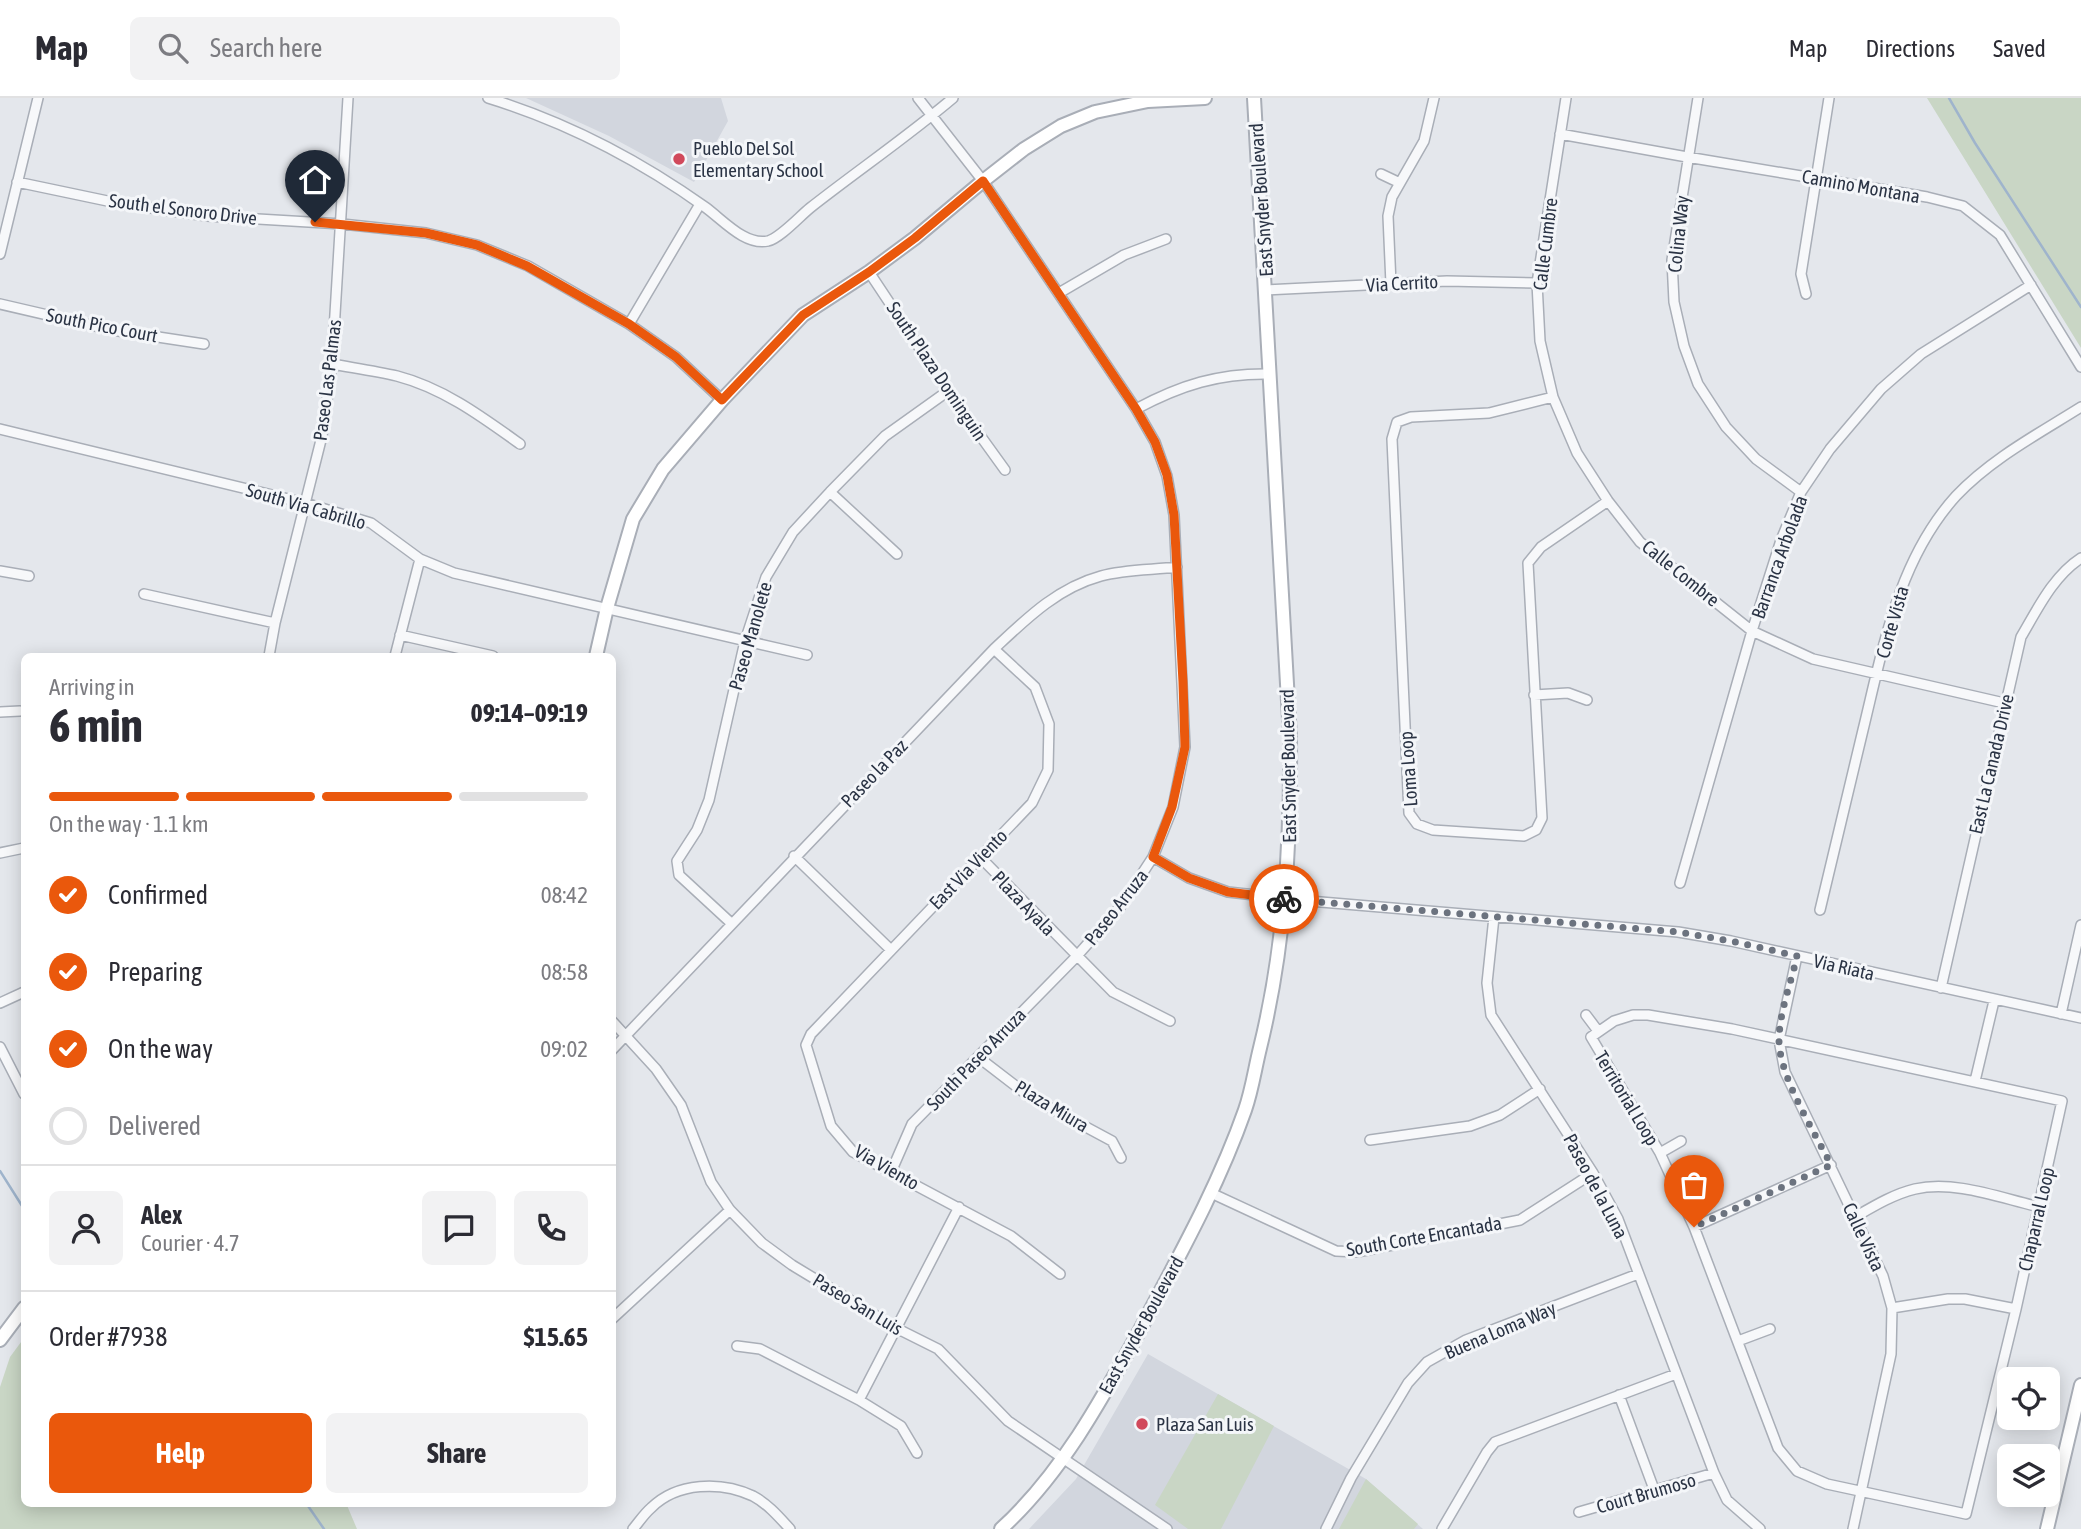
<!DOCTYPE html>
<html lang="en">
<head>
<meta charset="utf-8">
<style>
	body { margin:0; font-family:"Asap Condensed",sans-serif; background:#f2f2f3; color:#2b2b33; height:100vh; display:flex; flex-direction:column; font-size:26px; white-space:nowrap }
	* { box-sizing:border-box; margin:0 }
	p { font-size:23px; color:#7c7c81 }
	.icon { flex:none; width:38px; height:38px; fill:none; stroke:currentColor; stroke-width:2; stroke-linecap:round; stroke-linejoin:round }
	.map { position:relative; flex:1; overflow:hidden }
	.panel { position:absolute; left:21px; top:555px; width:595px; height:854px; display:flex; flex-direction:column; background:#fff; border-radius:10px; box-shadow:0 4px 18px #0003 }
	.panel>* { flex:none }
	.tools { position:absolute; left:1997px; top:1269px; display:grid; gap:14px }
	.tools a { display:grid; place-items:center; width:63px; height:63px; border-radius:10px; background:#fff; box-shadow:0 4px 18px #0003; font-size:35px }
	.pin { position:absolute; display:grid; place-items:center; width:60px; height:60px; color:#fff; margin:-72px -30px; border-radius:50% 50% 50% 0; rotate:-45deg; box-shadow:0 0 7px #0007 }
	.pin .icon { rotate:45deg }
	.courier { position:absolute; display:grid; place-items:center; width:70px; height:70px; margin:-35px; border:5px solid #ea580c; border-radius:50%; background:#fff; color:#222; box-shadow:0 2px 9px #0007 }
	.headline em { font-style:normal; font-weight:700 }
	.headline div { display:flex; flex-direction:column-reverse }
	.headline { display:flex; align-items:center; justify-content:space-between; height:119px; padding:0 28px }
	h1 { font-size:46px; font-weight:700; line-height:52px }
	.bar { display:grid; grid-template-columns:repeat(4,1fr); gap:10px 7px; align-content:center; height:84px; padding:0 28px }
	.bar i { height:9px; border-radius:5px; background:#e1e1e2 }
	.bar .selected { background:#ea580c }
	.bar p { grid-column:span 4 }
	.line { display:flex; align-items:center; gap:18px; padding:0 28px; border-top:2px solid #e1e1e2 }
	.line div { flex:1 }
	.round { display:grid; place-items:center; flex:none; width:74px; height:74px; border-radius:10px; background:#f2f2f3 }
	ol { padding:0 28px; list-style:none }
	li { display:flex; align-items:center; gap:21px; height:77px }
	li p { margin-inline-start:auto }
	li .icon { padding:7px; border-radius:50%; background:#ea580c; color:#fff; stroke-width:4 }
	li:last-child { color:#7c7c81 }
	li i { width:38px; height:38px; border:4px solid #e1e1e2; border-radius:50% }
	.button { display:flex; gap:14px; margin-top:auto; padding:14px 28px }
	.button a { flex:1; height:80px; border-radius:10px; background:#ea580c; color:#fff; font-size:28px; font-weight:700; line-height:80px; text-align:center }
	.button a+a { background:#f2f2f3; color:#2b2b33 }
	header { display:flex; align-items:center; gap:42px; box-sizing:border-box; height:98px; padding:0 35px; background:#fff; border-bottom:2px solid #e1e1e2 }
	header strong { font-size:33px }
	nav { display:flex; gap:38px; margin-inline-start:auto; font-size:24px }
	.search { width:490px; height:63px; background:#f2f2f3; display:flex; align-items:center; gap:18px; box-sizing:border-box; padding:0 24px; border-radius:10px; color:#7c7c81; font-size:26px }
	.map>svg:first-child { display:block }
	.built { fill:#d2d6de }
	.green { fill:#c9d6c5 }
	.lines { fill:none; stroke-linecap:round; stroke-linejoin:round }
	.stream { stroke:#9fb4cc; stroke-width:2.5 }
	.street-casing { stroke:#a9aeb7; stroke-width:12 }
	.secondary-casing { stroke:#a9aeb7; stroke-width:16 }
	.street { stroke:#f7f8fa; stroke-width:9 }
	.secondary { stroke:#fff; stroke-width:12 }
	.done { stroke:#6c737f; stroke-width:7; stroke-dasharray:0 12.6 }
	.route { stroke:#ea580c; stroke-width:9 }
	.poi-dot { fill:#d1495b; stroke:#f4f6f9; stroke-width:2.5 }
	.labels { text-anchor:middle; stroke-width:6; stroke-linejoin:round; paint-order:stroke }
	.poi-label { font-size:19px; fill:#2b3445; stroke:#f4f6f9; text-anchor:start }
	.street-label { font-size:19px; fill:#2b3445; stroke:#f4f6f9 }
</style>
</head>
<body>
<header>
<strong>Map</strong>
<div class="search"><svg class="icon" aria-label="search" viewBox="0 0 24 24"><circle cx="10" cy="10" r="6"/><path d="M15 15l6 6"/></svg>Search here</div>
<nav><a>Map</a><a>Directions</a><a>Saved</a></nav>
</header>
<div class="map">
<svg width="2081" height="1431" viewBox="0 0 2081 1431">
	<rect width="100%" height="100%" fill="#e4e7ec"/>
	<path class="built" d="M526 0H721L728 23 694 84 609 38Z
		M1148 1256 1366 1381 1423 1431H1029L1076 1381Z"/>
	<path class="green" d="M1927 0H2081V250Z
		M24 1240V1405H346L357 1431H0V1289L10 1259Z
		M1218 1296 1274 1328 1221 1431H1188L1155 1407Z
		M1366 1381 1418 1426 1414 1431H1339Z"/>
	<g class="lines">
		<path class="stream" d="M1949 0 1975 45 2081 209
			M0 1073 24 1111
			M306 1405 324 1431"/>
		<defs>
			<path id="street" d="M488 0C566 24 639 62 705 109 723 122 745 148 768 143 780 140 799 119 810 110 857 73 907 39 953 0
				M1566 0 1537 185 1540 243 1553 299 1577 355 1608 403 1640 444 1752 533 1813 561 2004 605
				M1698 0 1672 162 1674 204 1684 248 1698 286 1726 329 1756 361 1801 394
				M1560 36 1687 59 1927 99 1963 108 2000 137 2081 269
				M1381 76 1400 85
				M17 84 117 105 207 118 342 126 426 135 477 147 528 168 629 226 676 259 722 302
				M0 156 38 0
				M869 174 948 293 1005 372
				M1391 186 1388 118 1392 99 1424 43 1434 0
				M1266 192 1447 183 1537 185
				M1059 195 1124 157 1166 141
				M1806 196 1801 176 1829 0
				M0 206 112 232 204 246
				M629 226 700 106
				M332 266C354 270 376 273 397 278 443 290 481 318 520 346
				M1553 299 1489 315 1411 319 1397 324 1392 341 1409 715 1417 726 1433 732 1524 738 1536 732 1542 720 1528 465 1541 449 1608 403
				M1136 311C1181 287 1219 275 1270 276
				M0 331 305 405 371 425 420 461 454 475 807 557
				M830 394 897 456
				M0 473 29 478
				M144 496 275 525
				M400 537 493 558
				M994 551 1035 589 1049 626 1048 672 1032 705 811 936 806 947 831 1028 853 1054 1011 1138 1060 1176
				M269 558 275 525 322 338 332 266 348 0
				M395 558 420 461
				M1534 597 1568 595 1587 602
				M0 614 20 613
				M0 755 24 750
				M794 758 891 852
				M980 759 1113 894 1170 923
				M1153 759 1189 780 1228 794 1309 803 1678 834 1731 843 2081 920
				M1680 785 1752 533 1781 442 1801 394 1830 351 1881 291 1921 256 2031 187
				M1820 812C1834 752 1849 692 1863 632 1883 550 1898 462 1956 398 1991 361 2038 336 2081 309
				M1494 819 1487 885 1491 917 1593 1075 1618 1121 1714 1375 1727 1402 1760 1431
				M731 825 679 777 677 763 697 732 709 702 745 543 766 479 793 434 830 394 885 338 948 293
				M1797 858 1779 942 1785 974 1883 1178 1892 1210 1891 1256 1853 1431
				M1941 890 2021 539C2037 512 2053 478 2081 460
				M0 905 24 894
				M2061 916 2081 827
				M1586 917 1598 933
				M1633 917H1648L1732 931 2062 1003 2016 1211 1966 1416 1827 1386 1797 1373 1778 1350 1694 1129 1660 1055 1591 939 1614 923Z
				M612 923 656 971 681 1007 711 1084 730 1112 762 1145 792 1167 896 1230 938 1251 1008 1323 1167 1431
				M0 949 24 996
				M612 952 994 551C1026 521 1057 490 1101 478 1125 471 1153 472 1177 469
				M978 959 1030 999 1112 1043 1121 1060
				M1975 983 1994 903
				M1370 1042 1470 1028 1500 1017 1540 991
				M1660 1055 1681 1043
				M891 1074 912 1026 1076 859 1121 808 1153 759 1173 709 1185 649 1174 417 1167 378 1155 344 1136 311 983 83 918 0
				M1211 1095 1336 1153 1357 1154 1520 1122 1593 1075
				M1855 1119C1874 1108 1894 1096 1915 1091 1955 1082 2000 1100 2040 1109
				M1694 1129 1831 1067
				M1892 1210 1948 1201H1965L2016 1211
				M612 1221 730 1112
				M1738 1243 1770 1231
				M737 1248 760 1251 859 1302 901 1328 917 1355
				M1619 1297 1655 1394
				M859 1302 959 1109
				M1579 1414 1714 1375
				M633 1431C639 1424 644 1416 651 1410 677 1384 721 1383 753 1398 768 1406 779 1419 790 1431
				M1326 1431 1351 1380 1408 1285 1427 1264 1466 1242 1638 1176
				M1442 1431 1487 1354 1495 1344 1676 1276"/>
			<path id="secondary" d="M596 558 607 510 633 421 663 371 722 302 803 217 869 174 915 140 983 83 1024 51 1061 28 1095 14 1148 3 1205 0
				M0 1242 24 1210
				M1001 1431C1061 1376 1101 1303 1140 1232 1178 1160 1218 1089 1245 1012 1252 992 1255 970 1260 950 1285 848 1291 744 1290 639L1254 0
				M2047 1431 2081 1287"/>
		</defs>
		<use href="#street" class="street-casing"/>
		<use href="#secondary" class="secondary-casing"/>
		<use href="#street" class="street"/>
		<use href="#secondary" class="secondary"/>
	</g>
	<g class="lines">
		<path class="done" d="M1284 801 1678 834 1731 843 1797 858C1791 885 1779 915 1779 943 1780 980 1814 1033 1831 1067L1694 1129"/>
		<path class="route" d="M315 124 426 135 477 147 527 168 629 226 676 259 722 302 803 217 869 174 915 140 983 83 1136 311 1155 344 1167 377 1174 417 1183 584 1185 649 1172 709 1153 759 1189 780 1228 794 1284 801"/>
	</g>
	<g class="poi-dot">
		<circle cx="679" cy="61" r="7"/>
		<circle cx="1142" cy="1326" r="7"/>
	</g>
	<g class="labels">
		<g class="poi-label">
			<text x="693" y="57">Pueblo Del Sol<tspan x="693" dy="22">Elementary School</tspan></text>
			<text x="1156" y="1333">Plaza San Luis</text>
		</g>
		<g class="street-label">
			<text transform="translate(1861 88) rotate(10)" y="7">Camino Montana</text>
			<text transform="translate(1261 102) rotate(-94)" y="7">East Snyder Boulevard</text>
			<text transform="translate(183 111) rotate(7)" y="7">South el Sonoro Drive</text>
			<text transform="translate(1678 136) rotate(-84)" y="7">Colina Way</text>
			<text transform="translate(1545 146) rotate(-83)" y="7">Calle Cumbre</text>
			<text transform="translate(1402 185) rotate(-3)" y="7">Via Cerrito</text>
			<text transform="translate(102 227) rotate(11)" y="7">South Pico Court</text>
			<text transform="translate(937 273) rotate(56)" y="7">South Plaza Dominguin</text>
			<text transform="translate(327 282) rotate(-83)" y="7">Paseo Las Palmas</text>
			<text transform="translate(306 408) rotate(16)" y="7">South Via Cabrillo</text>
			<text transform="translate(1779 459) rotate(-70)" y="7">Barranca Arbolada</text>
			<text transform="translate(1681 475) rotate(39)" y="7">Calle Combre</text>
			<text transform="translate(1892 524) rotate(-74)" y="7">Corte Vista</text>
			<text transform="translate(750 538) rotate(-74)" y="7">Paseo Manolete</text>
			<text transform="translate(1991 666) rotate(-77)" y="7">East La Canada Drive</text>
			<text transform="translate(1288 668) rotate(-91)" y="7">East Snyder Boulevard</text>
			<text transform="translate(1408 671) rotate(-94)" y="7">Loma Loop</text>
			<text transform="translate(874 675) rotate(-46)" y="7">Paseo la Paz</text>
			<text transform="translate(968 771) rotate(-46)" y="7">East Via Viento</text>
			<text transform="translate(1024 805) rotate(46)" y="7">Plaza Ayala</text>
			<text transform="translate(1116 809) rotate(-52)" y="7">Paseo Arruza</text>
			<text transform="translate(1844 869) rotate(13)" y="7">Via Riata</text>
			<text transform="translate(976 961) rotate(-46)" y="7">South Paseo Arruza</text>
			<text transform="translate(1627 1000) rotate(59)" y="7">Territorial Loop</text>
			<text transform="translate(1052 1008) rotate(31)" y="7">Plaza Miura</text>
			<text transform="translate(887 1069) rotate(30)" y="7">Via Viento</text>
			<text transform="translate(1596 1088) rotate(62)" y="7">Paseo de la Luna</text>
			<text transform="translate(2036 1121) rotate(-77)" y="7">Chaparral Loop</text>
			<text transform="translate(1424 1138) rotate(-10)" y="7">South Corte Encantada</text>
			<text transform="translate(1864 1139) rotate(65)" y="7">Calle Vista</text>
			<text transform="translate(858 1206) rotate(31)" y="7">Paseo San Luis</text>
			<text transform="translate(1141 1227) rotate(-61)" y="7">East Snyder Boulevard</text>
			<text transform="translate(1500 1232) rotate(-23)" y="7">Buena Loma Way</text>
			<text transform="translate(1646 1395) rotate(-16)" y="7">Court Brumoso</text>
		</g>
	</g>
</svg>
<div class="tools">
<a><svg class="icon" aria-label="locate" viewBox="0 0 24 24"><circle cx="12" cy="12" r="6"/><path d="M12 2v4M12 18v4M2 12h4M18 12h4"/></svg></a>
<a><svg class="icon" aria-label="layers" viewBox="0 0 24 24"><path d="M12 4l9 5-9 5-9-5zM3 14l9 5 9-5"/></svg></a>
</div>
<div class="pin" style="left:1694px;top:1129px;background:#ea580c"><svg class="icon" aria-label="bag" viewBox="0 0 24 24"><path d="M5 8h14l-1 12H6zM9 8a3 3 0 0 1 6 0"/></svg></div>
<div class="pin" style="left:315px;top:124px;background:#1f2937"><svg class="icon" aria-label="home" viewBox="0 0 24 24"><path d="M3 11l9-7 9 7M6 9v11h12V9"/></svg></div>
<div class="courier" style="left:1284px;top:801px"><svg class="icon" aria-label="bike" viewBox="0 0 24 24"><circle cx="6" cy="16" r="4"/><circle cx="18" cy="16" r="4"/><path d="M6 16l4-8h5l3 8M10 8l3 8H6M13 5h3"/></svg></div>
<section class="panel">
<div class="headline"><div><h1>6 min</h1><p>Arriving in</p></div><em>09:14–09:19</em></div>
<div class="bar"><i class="selected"></i><i class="selected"></i><i class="selected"></i><i></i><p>On the way · 1.1 km</p></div>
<ol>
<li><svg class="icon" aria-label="check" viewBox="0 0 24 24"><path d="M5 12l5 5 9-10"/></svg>Confirmed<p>08:42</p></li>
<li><svg class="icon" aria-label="check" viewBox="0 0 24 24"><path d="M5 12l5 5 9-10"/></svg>Preparing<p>08:58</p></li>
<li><svg class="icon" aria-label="check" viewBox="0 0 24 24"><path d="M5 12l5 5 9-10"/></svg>On the way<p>09:02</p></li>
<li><i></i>Delivered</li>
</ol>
<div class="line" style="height:126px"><a class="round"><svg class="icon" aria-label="person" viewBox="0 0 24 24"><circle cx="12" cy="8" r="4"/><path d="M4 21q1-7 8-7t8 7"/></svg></a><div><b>Alex</b><p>Courier · 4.7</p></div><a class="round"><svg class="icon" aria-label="chat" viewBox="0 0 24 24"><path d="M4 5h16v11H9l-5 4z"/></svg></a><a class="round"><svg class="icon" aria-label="phone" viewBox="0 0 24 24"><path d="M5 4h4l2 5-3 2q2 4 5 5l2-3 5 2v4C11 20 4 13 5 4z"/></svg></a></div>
<div class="line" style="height:91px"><div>Order #7938</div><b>$15.65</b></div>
<div class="button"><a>Help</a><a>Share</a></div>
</section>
</div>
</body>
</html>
